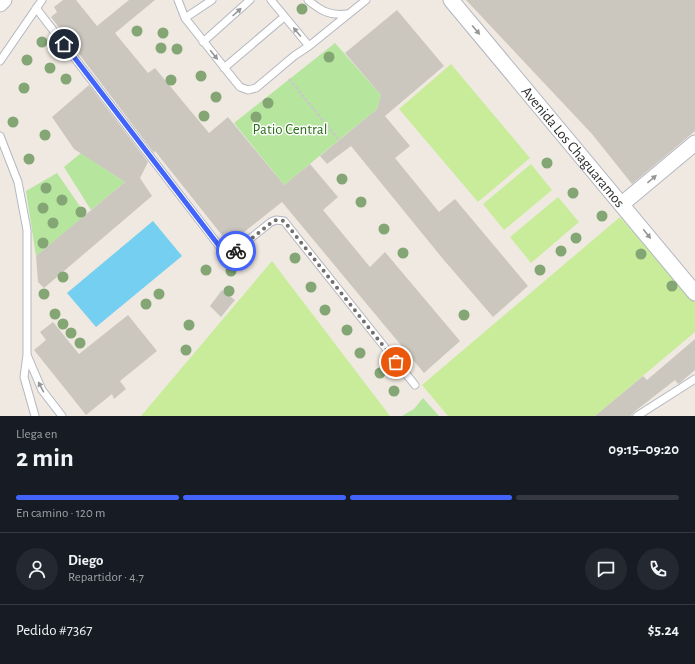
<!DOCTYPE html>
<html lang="es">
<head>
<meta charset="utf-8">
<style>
	body { margin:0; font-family:"Alegreya Sans",sans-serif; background:#242831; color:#f1f3f6; height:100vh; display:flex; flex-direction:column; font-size:15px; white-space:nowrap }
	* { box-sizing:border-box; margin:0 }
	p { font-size:13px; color:#9ea1a6 }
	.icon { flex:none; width:22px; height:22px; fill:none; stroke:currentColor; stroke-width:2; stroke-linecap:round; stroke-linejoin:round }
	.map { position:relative; height:416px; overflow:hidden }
	.panel { display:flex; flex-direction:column; background:#171b24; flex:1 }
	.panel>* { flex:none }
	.pin { position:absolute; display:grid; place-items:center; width:34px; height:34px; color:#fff; margin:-17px; border:2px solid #fff; border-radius:50%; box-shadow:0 1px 4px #0007 }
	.courier { position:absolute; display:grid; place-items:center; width:40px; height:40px; margin:-20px; border:3px solid #4264fb; border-radius:50%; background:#fff; color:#222; box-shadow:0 1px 5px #0007 }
	.headline em { font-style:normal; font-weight:700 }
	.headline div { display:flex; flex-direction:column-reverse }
	.headline { display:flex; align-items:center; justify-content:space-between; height:68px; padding:0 16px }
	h1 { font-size:26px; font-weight:700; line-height:30px }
	.bar { display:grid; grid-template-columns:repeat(4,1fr); gap:6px 4px; align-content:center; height:48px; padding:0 16px }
	.bar i { height:5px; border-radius:3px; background:#363941 }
	.bar .selected { background:#4264fb }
	.bar p { grid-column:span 4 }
	.line { display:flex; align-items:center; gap:10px; padding:0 16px; border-top:1px solid #363941 }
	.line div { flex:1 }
	.round { display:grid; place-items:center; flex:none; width:42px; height:42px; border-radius:21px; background:#242831 }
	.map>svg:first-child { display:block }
	.green { fill:#b6e59e }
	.pitch { fill:#c9ec9a }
	.water { fill:#75cff0 }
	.building { fill:#cbc7bf }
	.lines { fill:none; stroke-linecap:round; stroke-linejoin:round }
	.lane-casing { stroke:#b4b7c1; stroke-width:9 }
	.street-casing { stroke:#b4b7c1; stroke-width:17 }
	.path { stroke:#c9c9c9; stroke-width:2.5; stroke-dasharray:3 2; stroke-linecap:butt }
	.lane { stroke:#fff; stroke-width:7 }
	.street { stroke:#fff; stroke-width:15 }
	.tree { fill:#84a574 }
	.oneway { fill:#969696 }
	.done { stroke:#726f6d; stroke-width:4; stroke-dasharray:0 7.2 }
	.route { stroke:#4264fb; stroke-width:5 }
	.labels { text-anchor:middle; stroke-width:3; stroke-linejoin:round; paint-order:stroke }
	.park-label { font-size:15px; fill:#2c6e1b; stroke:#fff }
	.street-label { font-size:15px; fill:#2e2e2e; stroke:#fff }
</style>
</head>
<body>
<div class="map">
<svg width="695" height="416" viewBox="0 0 695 416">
	<rect width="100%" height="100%" fill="#efe9e1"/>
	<path class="green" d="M335 43 381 95 377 109 284 185 234 123Z
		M81 153 125 182 91 210 64 167Z
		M57 173 86 215 36 256 26 191Z
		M423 398 439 416H402L414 409Z"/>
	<path class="pitch" d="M451 64 530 158 478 202 399 109Z
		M531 164 552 190 504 230 483 204Z
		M558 197 579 222 531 263 510 237Z
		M620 217 695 302V332L595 416H448L422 385Z
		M272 261 390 416H141Z"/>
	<path class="water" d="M153 221 182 256 96 327 67 293Z"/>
	<path class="building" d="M63 0H76L97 26 129 0H155L115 33 148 73 155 68 209 133 228 117 284 185 310 164 338 197 323 210 370 267 385 252 460 341 424 373 282 202 229 244 155 151 154 153 51 17 57 12 54 7Z
		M466 0H695V131L632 184 592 134Z
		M397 10 444 66 385 116 410 146 395 158 439 212 455 199 528 286 493 317 443 259 351 146 327 164 320 156 377 109 381 95 345 53Z
		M89 85 148 162 140 178 152 196 44 288 38 282 36 256 125 182 74 149 52 117Z
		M222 290 235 300 221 317 210 306Z
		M128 315 157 351 120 381 126 389 114 399 112 394 86 415 34 350 46 340 40 332 53 322 79 354Z
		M695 339V370L681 382 678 384 675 380 634 412 631 416H595L643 376 647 380Z"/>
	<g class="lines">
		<defs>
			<path id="lane" d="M178 0 185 18 231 76 240 87 248 90 256 88 294 56 309 46 271 0
				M308 0C321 11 330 16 347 14
				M36 8 223 251 226 254H231L271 222 276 220 284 221 415 385
				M185 18 212 0
				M203 42 250 0
				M309 46 366 0
				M0 61 42 0
				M224 68 284 17
				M0 136 18 182 27 230V355L24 377 35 416
				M27 355 42 390 62 416
				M637 416 695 379"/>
			<g id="street">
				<path id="s1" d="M451 0 695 293"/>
				<path d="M0 4 4 0"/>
				<path d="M622 204 695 143"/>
			</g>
		</defs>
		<use href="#lane" class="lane-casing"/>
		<use href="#street" class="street-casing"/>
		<path class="path" d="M289 79 339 140"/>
		<use href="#lane" class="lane"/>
		<use href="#street" class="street"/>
	</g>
	<g class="tree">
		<circle cx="302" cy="9" r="5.5"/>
		<circle cx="137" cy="31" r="5.5"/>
		<circle cx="163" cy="33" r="5.5"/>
		<circle cx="42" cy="42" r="5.5"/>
		<circle cx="161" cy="48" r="5.5"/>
		<circle cx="177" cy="49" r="5.5"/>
		<circle cx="329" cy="57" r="5.5"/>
		<circle cx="27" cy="60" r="5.5"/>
		<circle cx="50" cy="68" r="5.5"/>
		<circle cx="201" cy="76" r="5.5"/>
		<circle cx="66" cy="79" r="5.5"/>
		<circle cx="171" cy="80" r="5.5"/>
		<circle cx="24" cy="88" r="5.5"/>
		<circle cx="216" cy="97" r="5.5"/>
		<circle cx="268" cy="103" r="5.5"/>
		<circle cx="204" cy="116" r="5.5"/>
		<circle cx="256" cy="117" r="5.5"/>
		<circle cx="13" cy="122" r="5.5"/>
		<circle cx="45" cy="135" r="5.5"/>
		<circle cx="29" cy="159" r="5.5"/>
		<circle cx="547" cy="163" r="5.5"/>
		<circle cx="342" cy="179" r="5.5"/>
		<circle cx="46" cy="188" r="5.5"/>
		<circle cx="573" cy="193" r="5.5"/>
		<circle cx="62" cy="200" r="5.5"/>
		<circle cx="361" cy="202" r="5.5"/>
		<circle cx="43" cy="208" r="5.5"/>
		<circle cx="81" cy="212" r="5.5"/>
		<circle cx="602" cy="216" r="5.5"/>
		<circle cx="53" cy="223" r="5.5"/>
		<circle cx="384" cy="229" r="5.5"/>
		<circle cx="576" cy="238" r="5.5"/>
		<circle cx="43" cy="243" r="5.5"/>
		<circle cx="561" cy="251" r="5.5"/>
		<circle cx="403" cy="253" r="5.5"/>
		<circle cx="641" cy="254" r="5.5"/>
		<circle cx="295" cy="258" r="5.5"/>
		<circle cx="206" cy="270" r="5.5"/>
		<circle cx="540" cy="270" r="5.5"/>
		<circle cx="231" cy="271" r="5.5"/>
		<circle cx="63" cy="277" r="5.5"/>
		<circle cx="672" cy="286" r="5.5"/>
		<circle cx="311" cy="287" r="5.5"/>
		<circle cx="229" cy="291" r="5.5"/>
		<circle cx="44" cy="294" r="5.5"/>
		<circle cx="159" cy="294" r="5.5"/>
		<circle cx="146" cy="304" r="5.5"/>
		<circle cx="325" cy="310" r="5.5"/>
		<circle cx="55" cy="314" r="5.5"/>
		<circle cx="464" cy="315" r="5.5"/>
		<circle cx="63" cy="324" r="5.5"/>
		<circle cx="189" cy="325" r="5.5"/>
		<circle cx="347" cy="330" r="5.5"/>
		<circle cx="71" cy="333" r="5.5"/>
		<circle cx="80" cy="343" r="5.5"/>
		<circle cx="186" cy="350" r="5.5"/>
		<circle cx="360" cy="353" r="5.5"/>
		<circle cx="380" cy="373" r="5.5"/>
		<circle cx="394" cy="391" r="5.5"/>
	</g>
	<defs><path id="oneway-solid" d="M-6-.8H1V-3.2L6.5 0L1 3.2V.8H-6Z"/></defs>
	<g class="oneway">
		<use href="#oneway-solid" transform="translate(237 12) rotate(-42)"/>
		<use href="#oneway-solid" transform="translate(476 30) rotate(50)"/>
		<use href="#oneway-solid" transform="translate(297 32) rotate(-130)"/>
		<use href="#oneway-solid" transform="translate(214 55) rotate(51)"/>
		<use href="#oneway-solid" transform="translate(652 179) rotate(-40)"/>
		<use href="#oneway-solid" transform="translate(647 234) rotate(51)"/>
		<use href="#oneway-solid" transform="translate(41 387) rotate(-118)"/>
	</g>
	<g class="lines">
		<path class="done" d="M236 251 272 222 276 220 284 221 396 362"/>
		<path class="route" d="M64 44 223 251 226 254H231L236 251"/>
	</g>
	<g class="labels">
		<g class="park-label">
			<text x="290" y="134">Patio Central</text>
		</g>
		<g class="street-label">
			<text dy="5" stroke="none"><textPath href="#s1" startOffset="191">Avenida Los Chaguaramos</textPath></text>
		</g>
	</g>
</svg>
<div class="pin" style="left:396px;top:362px;background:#ea580c"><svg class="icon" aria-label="bag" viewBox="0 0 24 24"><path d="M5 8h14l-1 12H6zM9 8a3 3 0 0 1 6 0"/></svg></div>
<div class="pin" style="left:64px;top:44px;background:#1f2937"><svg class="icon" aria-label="home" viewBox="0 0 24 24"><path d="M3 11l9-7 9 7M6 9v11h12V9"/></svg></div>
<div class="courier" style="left:236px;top:251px"><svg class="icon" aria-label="bike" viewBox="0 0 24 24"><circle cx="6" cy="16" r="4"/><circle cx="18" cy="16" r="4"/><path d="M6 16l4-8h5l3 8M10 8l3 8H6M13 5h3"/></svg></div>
</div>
<section class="panel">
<div class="headline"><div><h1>2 min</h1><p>Llega en</p></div><em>09:15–09:20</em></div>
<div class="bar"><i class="selected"></i><i class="selected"></i><i class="selected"></i><i></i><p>En camino · 120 m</p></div>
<div class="line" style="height:72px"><a class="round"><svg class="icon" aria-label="person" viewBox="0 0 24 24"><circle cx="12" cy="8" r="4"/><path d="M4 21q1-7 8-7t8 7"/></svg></a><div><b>Diego</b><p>Repartidor · 4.7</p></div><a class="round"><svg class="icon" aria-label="chat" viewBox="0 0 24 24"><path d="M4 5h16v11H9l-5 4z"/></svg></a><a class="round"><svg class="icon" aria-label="phone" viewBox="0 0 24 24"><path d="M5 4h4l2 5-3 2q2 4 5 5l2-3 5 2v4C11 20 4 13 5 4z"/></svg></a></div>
<div class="line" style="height:52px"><div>Pedido #7367</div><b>$5.24</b></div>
</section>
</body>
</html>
